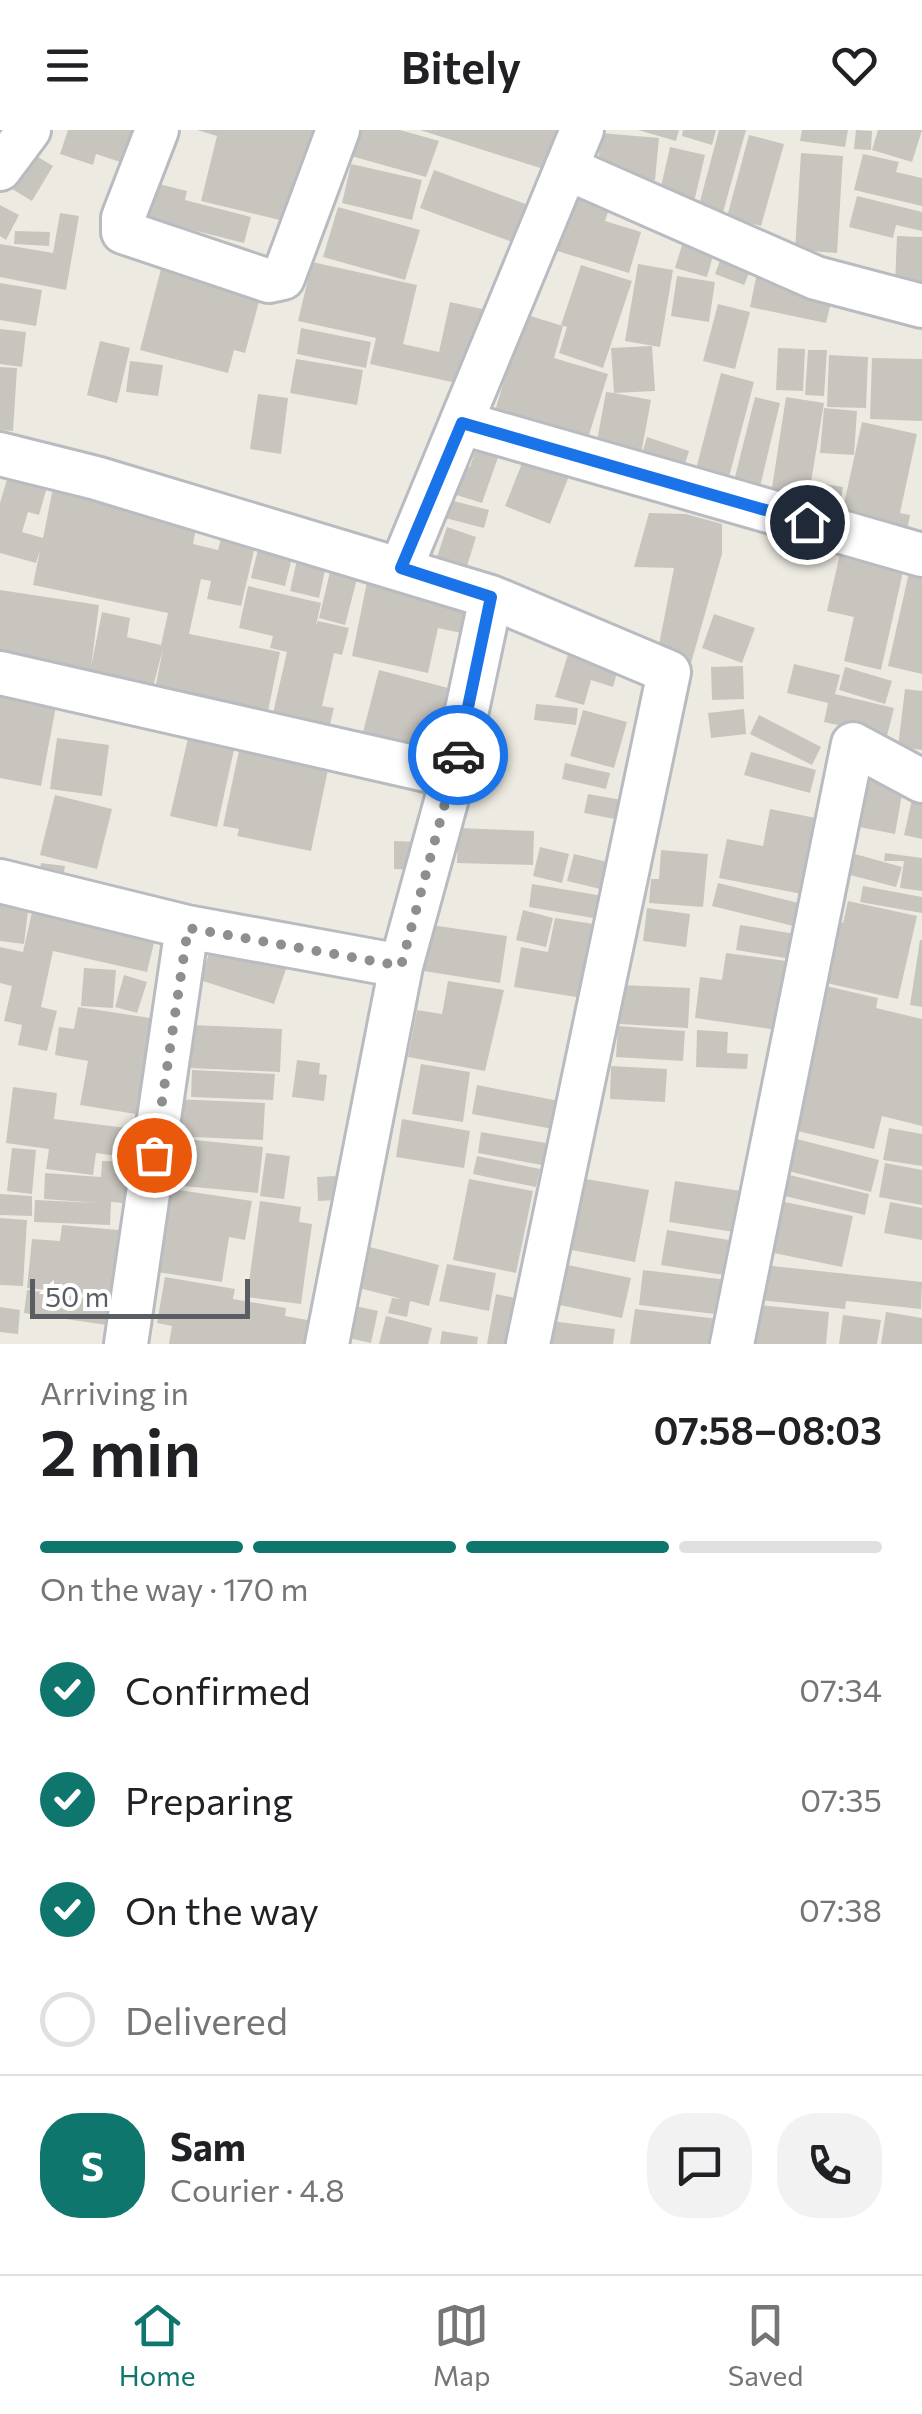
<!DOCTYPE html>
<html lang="en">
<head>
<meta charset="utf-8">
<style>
	body { margin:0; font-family:Commissioner,sans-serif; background:#f2f2f2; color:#202124; height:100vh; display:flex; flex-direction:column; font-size:38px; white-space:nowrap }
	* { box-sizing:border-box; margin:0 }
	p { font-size:32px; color:#757577 }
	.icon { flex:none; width:55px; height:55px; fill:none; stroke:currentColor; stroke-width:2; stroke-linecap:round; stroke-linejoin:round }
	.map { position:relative; height:1214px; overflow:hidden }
	.drawer { display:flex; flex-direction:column; background:#fff; flex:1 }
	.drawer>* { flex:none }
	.scale { position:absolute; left:30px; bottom:25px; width:220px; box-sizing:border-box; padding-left:10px; border:5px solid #5a5d63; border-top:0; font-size:28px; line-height:35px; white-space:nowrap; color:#5a5d63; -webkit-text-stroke:8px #fff; paint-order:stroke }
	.pin { position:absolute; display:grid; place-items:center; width:85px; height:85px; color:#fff; margin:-42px; border:5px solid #fff; border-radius:50%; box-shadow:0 2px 10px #0007 }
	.courier { position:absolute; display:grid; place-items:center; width:100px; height:100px; margin:-50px; border:8px solid #1a73e8; border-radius:50%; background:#fff; color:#222; box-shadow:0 2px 12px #0007 }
	.summary em { font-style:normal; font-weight:600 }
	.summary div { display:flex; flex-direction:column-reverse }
	.summary { display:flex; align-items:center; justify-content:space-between; height:170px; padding:0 40px }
	h1 { font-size:65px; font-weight:600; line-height:75px }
	.bar { display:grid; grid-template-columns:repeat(4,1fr); gap:15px 10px; align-content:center; height:120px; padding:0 40px }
	.bar i { height:12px; border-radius:8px; background:#e0e0e0 }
	.bar .selected { background:#0f766e }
	.bar p { grid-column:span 4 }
	.line { display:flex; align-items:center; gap:25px; padding:0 40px; border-top:2px solid #e0e0e0 }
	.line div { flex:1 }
	.round { display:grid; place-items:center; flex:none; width:105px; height:105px; border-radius:40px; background:#f2f2f2 }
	ol { padding:0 40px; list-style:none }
	li { display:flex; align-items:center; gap:30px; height:110px }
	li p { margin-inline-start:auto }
	li .icon { padding:10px; border-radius:50%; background:#0f766e; color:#fff; stroke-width:4 }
	li:last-child { color:#757577 }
	li i { width:55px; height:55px; border:5px solid #e0e0e0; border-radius:50% }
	header { display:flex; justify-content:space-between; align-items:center; height:130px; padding:0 40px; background:#fff; font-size:45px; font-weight:600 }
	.dock { display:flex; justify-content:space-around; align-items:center; height:140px; border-top:2px solid #e0e0e0; background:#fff; font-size:28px; color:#757577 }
	.dock a { display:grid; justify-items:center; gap:5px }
	.dock .selected { color:#0f766e }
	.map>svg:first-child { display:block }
	.building { fill:#c8c5be }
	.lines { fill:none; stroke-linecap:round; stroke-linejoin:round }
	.minor-casing { stroke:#b9bbc1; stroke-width:48 }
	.minor { stroke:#fff; stroke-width:42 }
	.done { stroke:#8d8f8f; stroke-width:10; stroke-dasharray:0 18 }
	.route { stroke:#1a73e8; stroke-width:12 }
</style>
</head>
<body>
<header><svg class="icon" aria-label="menu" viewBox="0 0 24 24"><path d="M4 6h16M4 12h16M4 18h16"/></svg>Bitely<svg class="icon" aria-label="heart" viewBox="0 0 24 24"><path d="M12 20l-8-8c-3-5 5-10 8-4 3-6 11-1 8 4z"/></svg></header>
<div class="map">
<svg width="922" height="1214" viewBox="0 0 922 1214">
	<rect width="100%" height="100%" fill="#edebe1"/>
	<path class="building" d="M68 0H152L139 38 96 24 93 35 60 24Z
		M330 0 296 94 201 71 217 6 197 0Z
		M358 0H400L439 11 426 47 351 26Z
		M420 0H569L556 43Z
		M638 0H679L676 11Z
		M683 0H716L712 15 682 6Z
		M719 0H746L723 82 699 75Z
		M802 0H848L845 17 800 11Z
		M856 0 872 1 871 20 854 19Z
		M878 0H922L912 32 872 20Z
		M601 3 659 8 655 50 597 45Z
		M749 5 784 14 761 96 727 87Z
		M670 17 705 25 694 72 659 65Z
		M28 21 53 36 32 71 7 56Z
		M801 23 843 26 837 123 795 120Z
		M863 24 899 32 896 42 922 48V76L854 60Z
		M351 34 422 50 412 90 342 73Z
		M434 40 542 80 528 118 420 78Z
		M155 53 187 61 185 70 251 87 244 113 145 88Z
		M573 55 613 67 605 91 641 102 629 143 554 120Z
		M857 66 922 82V101L896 95 893 108 849 97Z
		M0 75 19 85 6 110 0 106Z
		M338 77 420 100 405 150 323 127Z
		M60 83 79 86 66 160 0 147V114L53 123Z
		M687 99 718 108 707 147 675 138Z
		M15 101 50 102 49 116 14 114Z
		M897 106 922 107V154H895Z
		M726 115 756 127 744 155 715 144Z
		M163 131 263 157 245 223 234 220 228 243 140 220Z
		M312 132 417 155 403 214 439 222 450 172 487 180 470 256 370 234 376 208 298 191Z
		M638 134 673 140 660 217 625 211Z
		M581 135 632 151 603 238 559 223 567 197 561 195Z
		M757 143 834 160 826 193 750 177Z
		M677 146 715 152 709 192 671 186Z
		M0 153 42 160 36 196 0 190Z
		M718 174 750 182 735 239 703 231Z
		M524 184 563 196 554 228 608 244 588 308 495 281Z
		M301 198 371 212 366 238 297 224Z
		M0 199 26 202 22 237 0 234Z
		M100 211 130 218 117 273 87 265Z
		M652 216 655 261 614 263 651 270 641 324 596 316 606 262 614 263 611 218Z
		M778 218 805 219 803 261 776 260Z
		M808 220H827L824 266 805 265Z
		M829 225 868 227 866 278 827 277Z
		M872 228 922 229V291L870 289Z
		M296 229 363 240 357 275 290 263Z
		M130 231 163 235 158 266 126 262Z
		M0 237 17 238 13 301 0 300Z
		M721 243 754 252 729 347 696 339Z
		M258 264 288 268 281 324 250 319Z
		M755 267 780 273 758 365 732 359Z
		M786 267 824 273 811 352 843 357 838 388 769 377Z
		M824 278 857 281 854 325 820 323Z
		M862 292 917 304 900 383 910 385 906 406 840 392Z
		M480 305 503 313 482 373 453 364 463 334 470 337Z
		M647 307 689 321 681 346 639 333Z
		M526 323 571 341 550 394 505 376Z
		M10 339 49 350 39 385 28 382 22 402 43 408 54 353 199 383 193 414 218 420 222 405 256 412 241 476 207 469 211 451 201 449 189 504 280 522 265 596 153 569 163 519 150 568 0 535V460L99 475 91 537 102 482 130 488 127 507 161 515 168 483 33 455 40 420 36 433 0 423V373Z
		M450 370 489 380 484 398 445 388Z
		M649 383 686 384 722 394V424L689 540 656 530 674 438 634 437Z
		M447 397 476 407 463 449 433 439Z
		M261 407 295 415 285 456 251 448Z
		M841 419 905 433 881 540 844 531 854 487 827 481Z
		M298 425 327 431 319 468 290 461Z
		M331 438 358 445 345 495 319 488Z
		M910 438 922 441V544L888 536Z
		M368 447 477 476 471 505 438 498 428 543 352 526Z
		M248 456 321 473 316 495 318 491 349 498 342 525 334 523 322 576 334 578 326 610 271 592 287 522 270 518 273 506 239 498Z
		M714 484 755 498 742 533 702 518Z
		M571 514 621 528 613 557 591 550 584 575 555 567Z
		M794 534 840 545 835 564 894 578 887 606 824 592 828 573 787 563Z
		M743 536 744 569 712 570 711 537Z
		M845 537 892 551 885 574 839 560Z
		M379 540 452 559 435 628 361 610Z
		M905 559 922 561V620L898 617Z
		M0 561 57 571 41 656 0 648Z
		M536 574 578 578 576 595 534 590Z
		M744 579 746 604 711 608 708 583Z
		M583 580 627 592 614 638 570 626Z
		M759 585 821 617 812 635 750 604Z
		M189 604 235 615 217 697 170 686Z
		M57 608 109 615 102 666 50 659Z
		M240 616 329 635 311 721 237 706 239 699 223 696Z
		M751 622 816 640 810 663 744 645Z
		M565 633 610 643 606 659 562 649Z
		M858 645 904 653 895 704 849 695Z
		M588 664 639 673 635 693 584 683Z
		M55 665 112 679 97 739 40 725Z
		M913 665 922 667V709L904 705Z
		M770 679 826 690 812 766 719 748 727 709 763 716Z
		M458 698 534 701 533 735 457 733Z
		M394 711 418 712 417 740 394 739Z
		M540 717 569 724 562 753 533 746Z
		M661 720 708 724 703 777 649 773 651 749H659Z
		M844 721 902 737 896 757 839 742Z
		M885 723 922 728V761L900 758 904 731H884Z
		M574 724 624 736 617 763 567 751Z
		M41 733 65 736 62 755 38 751Z
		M718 753 807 775 801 798 712 776Z
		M532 754 615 768 611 791 529 777Z
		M863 756 922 767V783L860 772Z
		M0 769 29 772 24 814 0 811Z
		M848 771 917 786 898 869 822 852 836 791 843 793Z
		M34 773 157 800 147 842 53 821 41 877 57 881 47 921 18 915 22 895 4 891 12 856 0 853V817L23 822Z
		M647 778 690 784 686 817 643 811Z
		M523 780 553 788 546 817 516 810Z
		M555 788 613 797 601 871 514 857 521 817 548 822Z
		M424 794 507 806 500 853 417 840Z
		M740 795 802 805 798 830 736 820Z
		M920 810H922V877L910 875Z
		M213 812 287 836 274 874 200 850Z
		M726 823 801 833 791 902 695 888 700 847 722 850Z
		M84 838 116 840 113 878 81 876Z
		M124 845 147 852 137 883 115 877Z
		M448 851 504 860 485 941 408 927 417 880 442 884Z
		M817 854 878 868 876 878 922 889V996L882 986 874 1019 789 999Z
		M621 855 690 858 688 898 619 894Z
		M78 877 157 889 142 985 80 975 88 931 55 925 59 897 74 899Z
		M192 895 282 899 280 942 190 938Z
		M618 896 685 901 683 931 616 927Z
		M697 900 728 902 727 923 748 924 747 939 696 937Z
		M297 930 320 933 319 944 327 945 324 971 292 967Z
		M421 934 470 942 463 992 412 984Z
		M611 936 667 939 665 972 610 969Z
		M192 940 275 944 273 970 191 967Z
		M477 955 559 971 553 999 472 984Z
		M13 957 57 963 54 989 135 999 131 1028 96 1023 93 1045 46 1039 49 1019 6 1013Z
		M173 969 265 973 263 1010 171 1006Z
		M402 989 470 1001 464 1038 396 1027Z
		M889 998 922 1004V1036L883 1030Z
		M481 1002 546 1013 542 1035 478 1023Z
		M166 1007 263 1017 258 1063 162 1054Z
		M793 1008 879 1030 871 1062 784 1040Z
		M12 1018 36 1020 32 1064 7 1061Z
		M266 1023 290 1026 284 1069 260 1066Z
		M477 1026 540 1039 536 1057 473 1044Z
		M102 1031 138 1032 135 1074 111 1072 110 1095 34 1092 35 1070 99 1073 44 1069 45 1043 101 1047Z
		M885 1033 922 1040V1075L879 1067Z
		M781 1043 869 1064 865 1085 776 1064Z
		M335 1046 337 1070 318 1071 317 1047Z
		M575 1047 649 1060 635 1132 561 1118Z
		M469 1049 533 1061 516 1143 453 1130Z
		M675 1051 748 1062 741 1103 669 1092Z
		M159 1057 252 1071 245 1110 229 1107 222 1152 151 1141Z
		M0 1064 32 1066V1086L0 1085Z
		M260 1071 301 1077 299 1092 312 1094 301 1174 247 1167Z
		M780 1071 853 1086 842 1137 769 1122Z
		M890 1072 922 1078V1110L884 1103Z
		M0 1088 27 1090 23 1156 0 1155Z
		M62 1095 129 1101 122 1167 27 1158 32 1109 60 1111Z
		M667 1100 729 1110 724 1145 661 1135Z
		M366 1116 439 1135 429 1176 410 1171 407 1187 388 1183 392 1168 402 1169 355 1157Z
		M447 1134 496 1143 489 1181 439 1171Z
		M563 1134 631 1148 622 1188 555 1174Z
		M763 1135 922 1152 921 1179 846 1171 845 1179 759 1170Z
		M643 1140 736 1151 732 1186 639 1175Z
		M165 1147 235 1159 233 1169 286 1178 285 1186 319 1192 315 1214H169L172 1196 157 1193Z
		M27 1160 125 1174 121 1197 24 1183Z
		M496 1164 525 1170 516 1214H487Z
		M751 1174 829 1182 826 1214H747Z
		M351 1175 378 1181 371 1213 344 1207Z
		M0 1177 20 1180 18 1204 0 1202Z
		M635 1179 727 1190 724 1214H630Z
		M886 1182 922 1188V1214H881Z
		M843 1185 881 1190 877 1214H839Z
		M386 1186 432 1198 428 1214H379Z
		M551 1191 615 1199 613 1214H548Z
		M442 1201 478 1207 477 1214H440Z"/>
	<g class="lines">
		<defs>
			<path id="minor" d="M157 0 123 88V102L269 151 283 148 338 0
				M566 38 816 148 922 176
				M0 39 29 0
				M462 293 922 425
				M0 324 96 348 491 467 669 542 528 1214
				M401 438 582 0
				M0 543 453 646
				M0 751 187 797 401 836
				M126 1214 187 797
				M327 1214 401 836 453 646 491 467
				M732 1214 853 614 922 651"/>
		</defs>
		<use href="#minor" class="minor-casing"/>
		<use href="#minor" class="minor"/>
	</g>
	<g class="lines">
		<path class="done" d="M154 1025 188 798 401 836 458 625"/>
		<path class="route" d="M458 625 491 467 401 438 462 293 807 392"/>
	</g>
</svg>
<div class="scale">50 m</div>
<div class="pin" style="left:154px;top:1025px;background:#ea580c"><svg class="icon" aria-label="bag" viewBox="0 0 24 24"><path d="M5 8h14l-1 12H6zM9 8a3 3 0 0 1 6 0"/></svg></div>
<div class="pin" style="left:807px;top:392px;background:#1f2937"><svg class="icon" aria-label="home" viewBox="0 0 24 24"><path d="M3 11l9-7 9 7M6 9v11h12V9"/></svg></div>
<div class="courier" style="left:458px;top:625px"><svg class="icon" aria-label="car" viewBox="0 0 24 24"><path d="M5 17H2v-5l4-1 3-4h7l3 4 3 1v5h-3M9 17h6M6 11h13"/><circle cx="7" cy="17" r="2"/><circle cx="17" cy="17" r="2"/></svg></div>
</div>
<section class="drawer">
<div class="summary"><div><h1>2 min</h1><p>Arriving in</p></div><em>07:58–08:03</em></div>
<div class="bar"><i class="selected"></i><i class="selected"></i><i class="selected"></i><i></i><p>On the way · 170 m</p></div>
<ol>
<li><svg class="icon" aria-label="check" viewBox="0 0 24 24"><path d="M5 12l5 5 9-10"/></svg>Confirmed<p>07:34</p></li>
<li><svg class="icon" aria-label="check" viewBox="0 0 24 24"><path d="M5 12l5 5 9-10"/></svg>Preparing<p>07:35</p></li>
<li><svg class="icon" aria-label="check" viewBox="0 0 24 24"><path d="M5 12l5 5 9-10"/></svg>On the way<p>07:38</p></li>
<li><i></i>Delivered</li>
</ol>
<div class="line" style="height:180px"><b class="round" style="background:#0f766e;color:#fff">S</b><div><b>Sam</b><p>Courier · 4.8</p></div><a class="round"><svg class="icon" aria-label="chat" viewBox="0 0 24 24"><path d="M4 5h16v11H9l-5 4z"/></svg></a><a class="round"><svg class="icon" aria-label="phone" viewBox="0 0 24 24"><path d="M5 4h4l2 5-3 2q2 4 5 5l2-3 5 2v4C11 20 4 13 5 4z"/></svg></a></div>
</section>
<nav class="dock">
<a class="selected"><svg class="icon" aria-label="home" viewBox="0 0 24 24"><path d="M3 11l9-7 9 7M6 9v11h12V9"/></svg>Home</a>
<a><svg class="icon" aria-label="map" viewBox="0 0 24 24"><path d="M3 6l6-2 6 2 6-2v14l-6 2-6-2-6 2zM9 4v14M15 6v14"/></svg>Map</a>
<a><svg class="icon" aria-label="saved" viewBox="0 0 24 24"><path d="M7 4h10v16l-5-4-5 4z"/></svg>Saved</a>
</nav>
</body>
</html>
